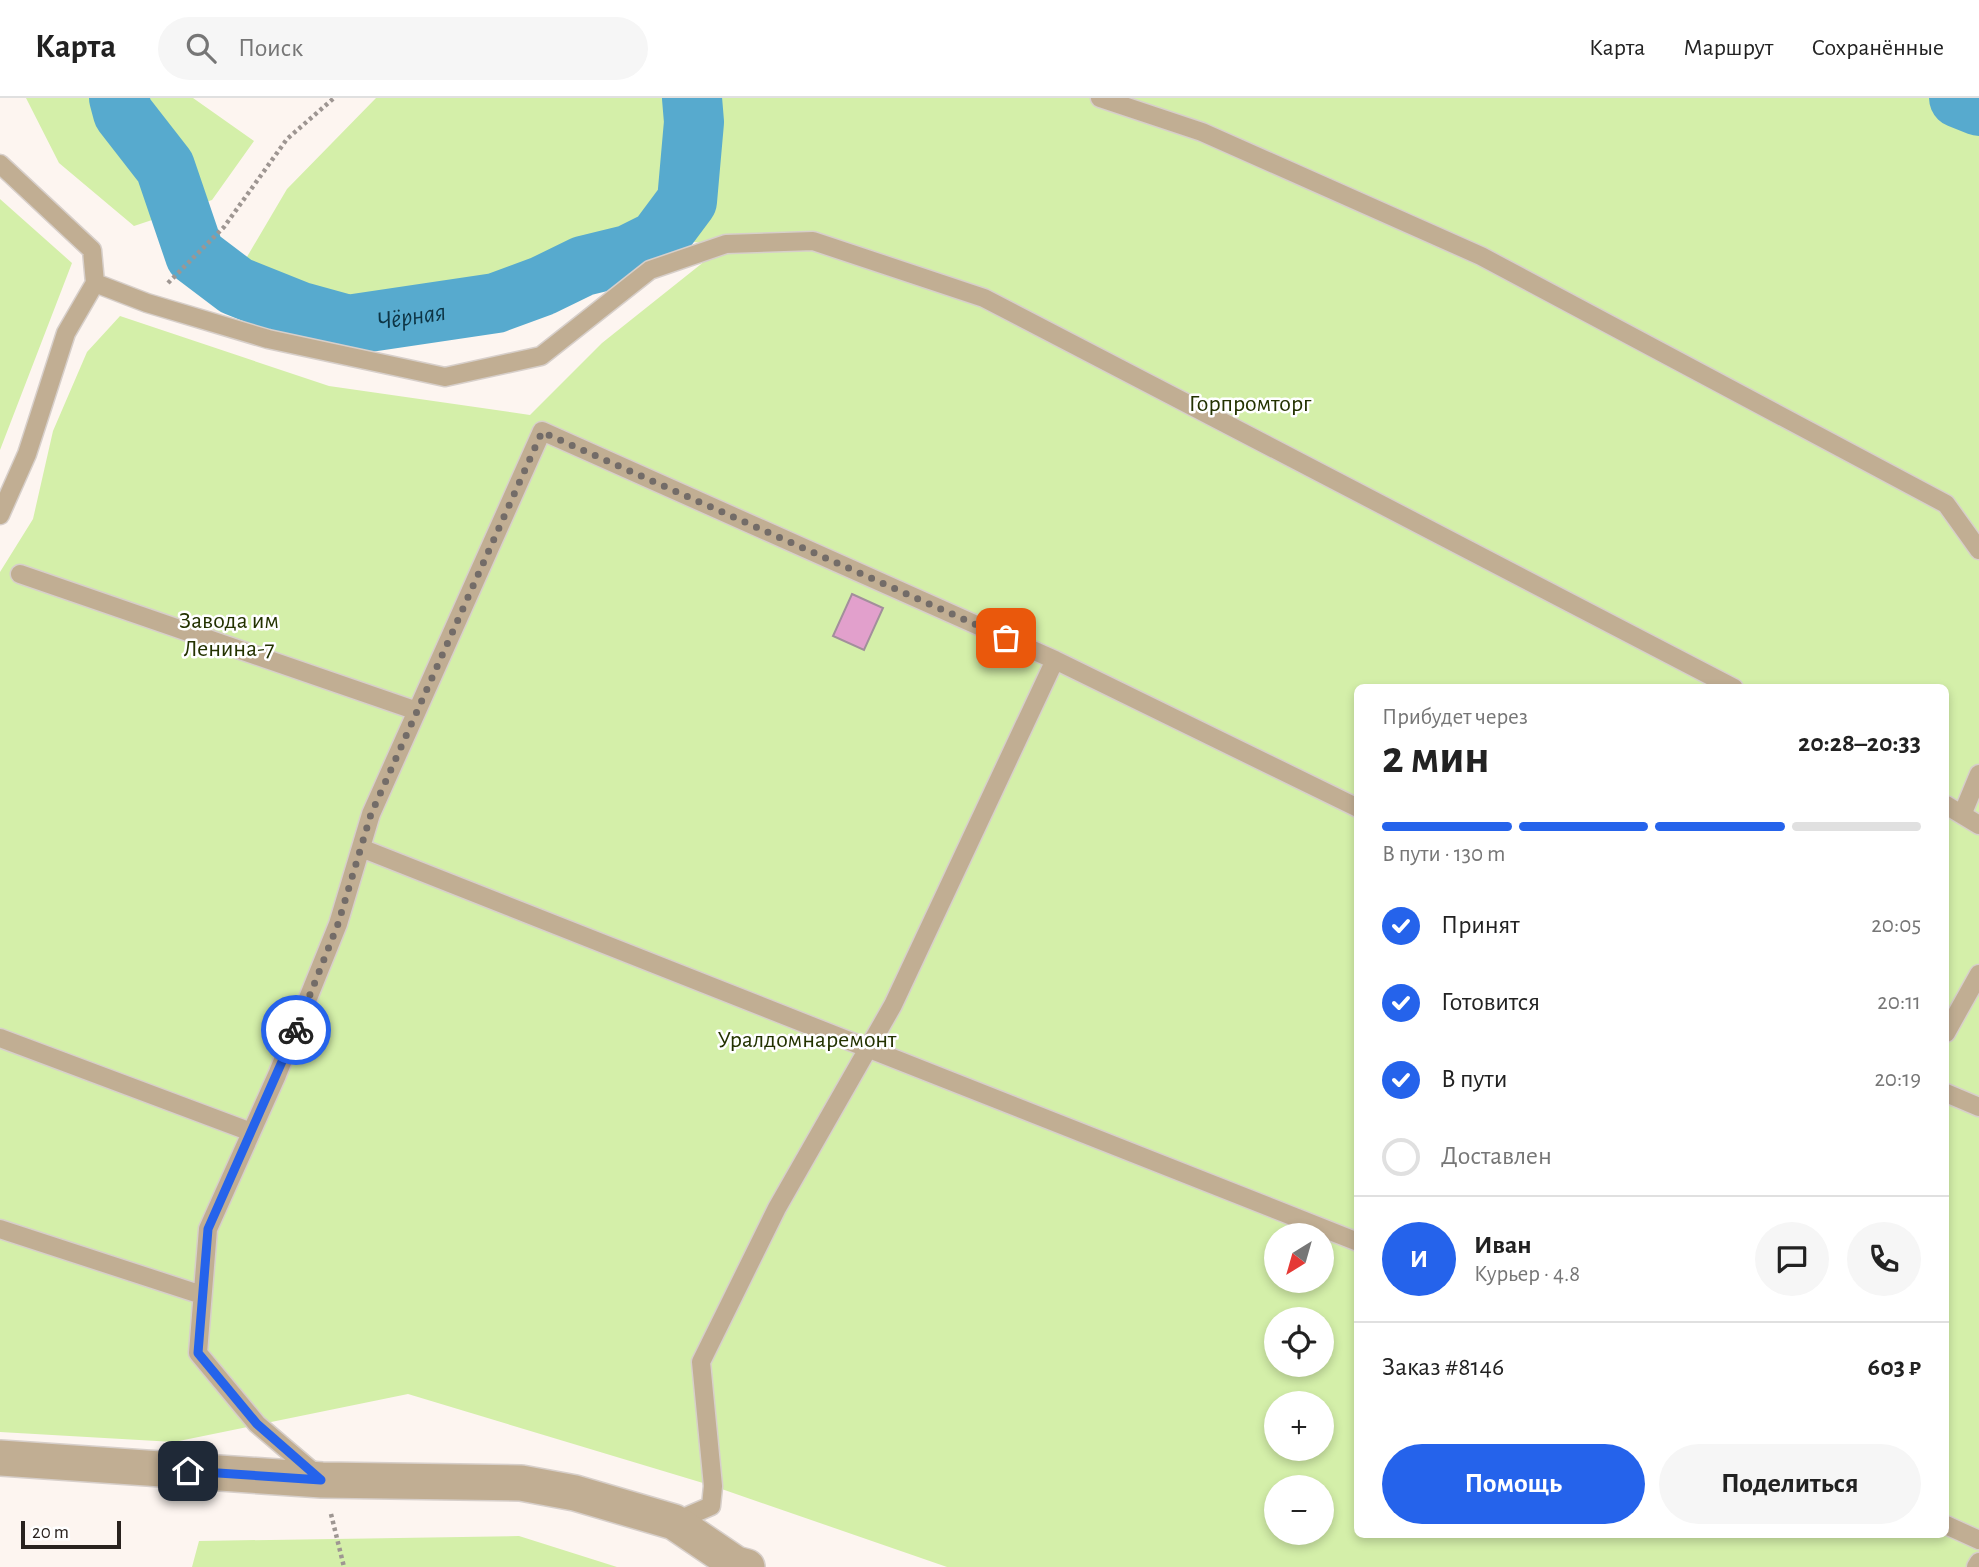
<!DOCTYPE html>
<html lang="ru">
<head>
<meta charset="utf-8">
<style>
	body { margin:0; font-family:"Alegreya Sans",sans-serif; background:#f6f6f6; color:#222; height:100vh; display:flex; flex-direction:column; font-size:26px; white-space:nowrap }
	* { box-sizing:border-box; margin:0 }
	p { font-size:23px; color:#767676 }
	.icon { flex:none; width:38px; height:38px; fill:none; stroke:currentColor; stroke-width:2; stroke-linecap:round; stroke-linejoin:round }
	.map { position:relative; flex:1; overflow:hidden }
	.drawer { position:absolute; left:1354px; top:586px; width:595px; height:854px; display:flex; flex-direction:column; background:#fff; border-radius:10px; box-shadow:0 4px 10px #0003 }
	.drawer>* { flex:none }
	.needle { width:46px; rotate:217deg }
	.controls { position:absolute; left:1264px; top:1125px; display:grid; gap:14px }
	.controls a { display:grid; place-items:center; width:70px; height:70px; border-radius:50%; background:#fff; box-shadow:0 4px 10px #0003; font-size:35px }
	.scale { position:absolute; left:21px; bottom:18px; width:100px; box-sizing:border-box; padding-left:7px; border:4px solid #29221e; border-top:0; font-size:19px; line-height:24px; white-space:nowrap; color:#29221e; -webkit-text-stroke:5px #fff; paint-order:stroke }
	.pin { position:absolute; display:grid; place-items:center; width:60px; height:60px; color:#fff; margin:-30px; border-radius:14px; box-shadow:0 4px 10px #0006 }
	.courier { position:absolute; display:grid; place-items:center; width:70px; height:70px; margin:-35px; border:5px solid #2563eb; border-radius:50%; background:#fff; color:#222; box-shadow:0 2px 9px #0007 }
	.headline em { font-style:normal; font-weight:600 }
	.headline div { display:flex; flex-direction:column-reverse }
	.headline { display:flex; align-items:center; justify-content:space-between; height:119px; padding:0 28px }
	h1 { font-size:46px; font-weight:600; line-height:52px }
	.bar { display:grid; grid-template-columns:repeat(4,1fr); gap:10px 7px; align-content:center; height:84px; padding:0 28px }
	.bar i { height:9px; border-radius:5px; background:#e0e0e0 }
	.bar .active { background:#2563eb }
	.bar p { grid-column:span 4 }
	.line { display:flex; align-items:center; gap:18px; padding:0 28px; border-top:2px solid #e0e0e0 }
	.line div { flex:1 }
	.round { display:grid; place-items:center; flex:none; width:74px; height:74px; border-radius:37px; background:#f6f6f6 }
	ol { padding:0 28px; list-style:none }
	li { display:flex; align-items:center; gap:21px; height:77px }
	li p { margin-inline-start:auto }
	li .icon { padding:7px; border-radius:50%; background:#2563eb; color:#fff; stroke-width:4 }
	li:last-child { color:#767676 }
	li i { width:38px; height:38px; border:4px solid #e0e0e0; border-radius:50% }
	.button { display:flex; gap:14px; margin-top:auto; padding:14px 28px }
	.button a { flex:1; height:80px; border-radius:42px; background:#2563eb; color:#fff; font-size:28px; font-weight:600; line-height:80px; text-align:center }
	.button a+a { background:#f6f6f6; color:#222 }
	header { display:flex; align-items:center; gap:42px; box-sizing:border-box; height:98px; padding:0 35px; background:#fff; border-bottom:2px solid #e0e0e0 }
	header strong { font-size:33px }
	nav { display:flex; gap:38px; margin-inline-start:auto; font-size:24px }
	.search { width:490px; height:63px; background:#f6f6f6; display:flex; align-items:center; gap:18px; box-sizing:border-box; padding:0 24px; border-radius:38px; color:#767676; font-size:26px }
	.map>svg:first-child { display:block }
	.green { fill:#d4efa9; fill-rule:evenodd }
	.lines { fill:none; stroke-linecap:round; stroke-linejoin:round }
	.river { stroke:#57aace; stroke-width:60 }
	.building { fill:#e2a0cc; stroke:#a28f9b; stroke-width:2 }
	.lane-casing { stroke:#d7cfca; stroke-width:21 }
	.street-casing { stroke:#d7cfca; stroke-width:38 }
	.path { stroke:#9e9692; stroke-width:4.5; stroke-dasharray:3.5 3.5; stroke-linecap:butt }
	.lane { stroke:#c1ae93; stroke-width:18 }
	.street { stroke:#c1ae93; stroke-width:35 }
	.done { stroke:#736c68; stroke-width:7; stroke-dasharray:0 12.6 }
	.route { stroke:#2563eb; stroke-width:9 }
	.labels { text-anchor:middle; stroke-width:5; stroke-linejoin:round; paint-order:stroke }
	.park-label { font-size:24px; fill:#233200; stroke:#fff }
	.water-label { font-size:26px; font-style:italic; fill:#0d3444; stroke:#fff }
</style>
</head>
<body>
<header>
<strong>Карта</strong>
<div class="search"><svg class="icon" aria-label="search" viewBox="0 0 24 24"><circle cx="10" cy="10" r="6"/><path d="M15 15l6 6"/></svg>Поиск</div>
<nav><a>Карта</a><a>Маршрут</a><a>Сохранённые</a></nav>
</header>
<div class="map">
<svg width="1979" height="1469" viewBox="0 0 1979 1469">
	<rect width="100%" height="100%" fill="#fdf5f0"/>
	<path class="green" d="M26 0H193L254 43 212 102 134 128 59 65Z
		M376 0H1979V1469H947L713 1388 408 1296 174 1344 0 1334V474L33 421 53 333 87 254 120 218 329 288 530 317 602 245 725 147 628 138 544 180 444 216 349 207 231 186 287 91ZM1358 590H1946V1437H1358ZM1276 1138H1321V1183H1276ZM1276 1222H1321V1267H1276ZM1276 1306H1321V1351H1276ZM1276 1390H1321V1435H1276Z
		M0 101 72 165 0 352Z
		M519 1438 617 1469H192L199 1443Z"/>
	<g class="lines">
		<g class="river">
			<path id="s1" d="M119 0 123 15 165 69 195 157 236 188 301 214 348 227 496 205 542 188 583 168 628 157 658 142 687 103 694 24 692 0"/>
			<path d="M1959 0 1979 8"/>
		</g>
	</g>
	<path class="building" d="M852 496 883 510 864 552 833 538Z"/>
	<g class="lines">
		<defs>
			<path id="lane" d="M1100 0 1202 34 1481 158 1946 406 1979 452
				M0 66 92 152 95 185 66 235 27 356 0 417
				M95 185 147 205 268 241 445 279 541 258 650 172 726 146 813 143 984 200 1734 590
				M20 476 417 613
				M1946 707 1979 727
				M1962 717 1979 676
				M361 750 1358 1144
				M1946 935 1979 876
				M0 940 251 1034
				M1946 995 1979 1009
				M0 1131 202 1197
				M318 1378 257 1326 198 1255 208 1131 277 977 338 826 371 716 542 333 1055 562 1358 710
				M674 1424 711 1408 713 1388 701 1264 777 1110 893 907 1055 562
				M1946 1427 1979 1442
				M1976 1469 1979 1464"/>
			<path id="street" d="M0 1360 322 1382 521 1385 575 1395 674 1424 736 1466 747 1469"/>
		</defs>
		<use href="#lane" class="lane-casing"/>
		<use href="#street" class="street-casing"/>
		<path class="path" d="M168 185 224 129 287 41 334 0
			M331 1416 344 1469"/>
		<use href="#lane" class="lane"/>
		<use href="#street" class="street"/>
	</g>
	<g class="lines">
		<path class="done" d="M296 932 338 826 371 716 542 334 1006 540"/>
		<path class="route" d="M188 1373 321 1382 257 1326 198 1255 208 1131 296 932"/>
	</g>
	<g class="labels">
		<g class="park-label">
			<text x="1250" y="313">Горпромторг</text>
			<text x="229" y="530">Завода им<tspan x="229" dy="28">Ленина-7</tspan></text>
			<text x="807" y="949">Уралдомнаремонт</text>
		</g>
		<g class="water-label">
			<text dy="9" stroke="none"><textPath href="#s1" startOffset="411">Чёрная</textPath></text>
		</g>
	</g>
</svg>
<div class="controls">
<a><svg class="needle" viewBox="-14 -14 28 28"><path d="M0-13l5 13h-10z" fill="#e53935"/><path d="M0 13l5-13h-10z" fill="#767676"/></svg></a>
<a><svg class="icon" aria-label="locate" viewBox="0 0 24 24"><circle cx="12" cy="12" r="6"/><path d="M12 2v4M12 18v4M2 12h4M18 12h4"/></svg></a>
<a>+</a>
<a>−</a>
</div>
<div class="scale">20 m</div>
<div class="pin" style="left:1006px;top:540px;background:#ea580c"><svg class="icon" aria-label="bag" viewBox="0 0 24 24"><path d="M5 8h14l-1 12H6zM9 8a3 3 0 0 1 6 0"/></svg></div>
<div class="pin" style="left:188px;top:1373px;background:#1f2937"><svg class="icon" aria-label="home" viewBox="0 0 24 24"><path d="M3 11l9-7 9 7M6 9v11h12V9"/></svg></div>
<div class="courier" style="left:296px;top:932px"><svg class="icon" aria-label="bike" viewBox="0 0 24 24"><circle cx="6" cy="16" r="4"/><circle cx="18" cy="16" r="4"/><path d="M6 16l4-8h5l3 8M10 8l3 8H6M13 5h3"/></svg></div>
<section class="drawer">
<div class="headline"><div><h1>2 мин</h1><p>Прибудет через</p></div><em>20:28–20:33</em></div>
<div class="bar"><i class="active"></i><i class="active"></i><i class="active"></i><i></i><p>В пути · 130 m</p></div>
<ol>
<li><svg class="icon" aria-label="check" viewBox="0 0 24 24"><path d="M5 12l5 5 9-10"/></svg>Принят<p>20:05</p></li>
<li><svg class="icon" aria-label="check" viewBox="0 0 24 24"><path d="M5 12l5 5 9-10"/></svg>Готовится<p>20:11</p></li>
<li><svg class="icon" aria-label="check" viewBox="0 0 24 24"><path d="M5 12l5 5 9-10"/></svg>В пути<p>20:19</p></li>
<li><i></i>Доставлен</li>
</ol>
<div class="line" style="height:126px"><b class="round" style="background:#2563eb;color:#fff">И</b><div><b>Иван</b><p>Курьер · 4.8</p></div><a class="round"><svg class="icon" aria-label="chat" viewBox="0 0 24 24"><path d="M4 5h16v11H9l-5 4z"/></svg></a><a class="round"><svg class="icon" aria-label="phone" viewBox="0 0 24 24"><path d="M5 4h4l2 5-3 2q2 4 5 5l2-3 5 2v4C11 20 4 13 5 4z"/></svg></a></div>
<div class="line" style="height:91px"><div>Заказ #8146</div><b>603 ₽</b></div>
<div class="button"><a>Помощь</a><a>Поделиться</a></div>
</section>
</div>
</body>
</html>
